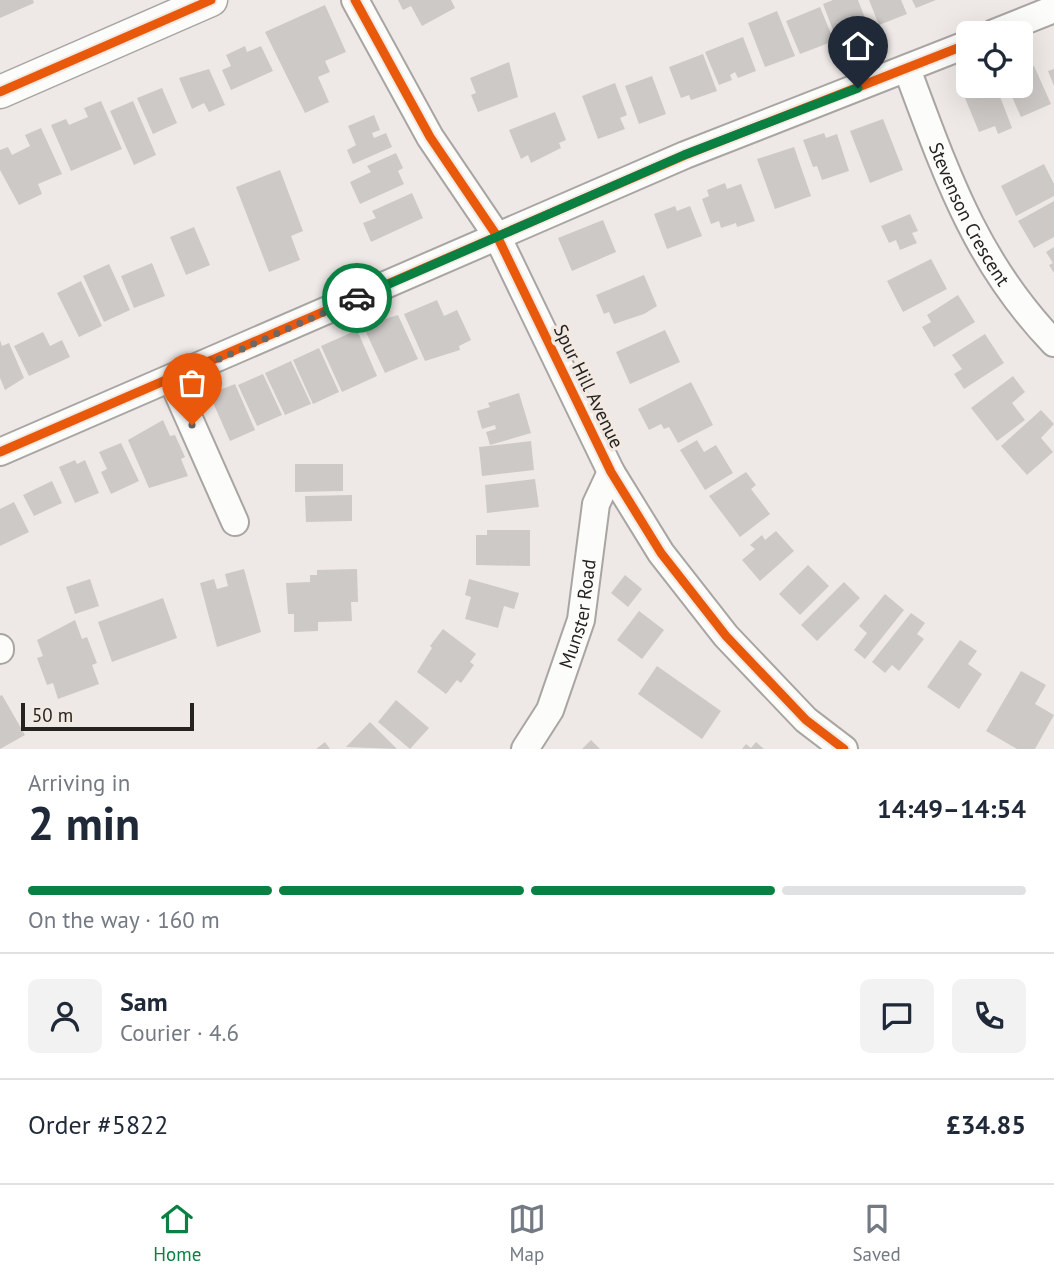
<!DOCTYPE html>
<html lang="en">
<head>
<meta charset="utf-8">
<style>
	body { margin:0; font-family:"PT Sans",sans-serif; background:#f2f2f3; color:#1f2937; height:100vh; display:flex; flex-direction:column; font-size:26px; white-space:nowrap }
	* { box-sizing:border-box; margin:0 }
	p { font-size:23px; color:#747a83 }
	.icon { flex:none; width:38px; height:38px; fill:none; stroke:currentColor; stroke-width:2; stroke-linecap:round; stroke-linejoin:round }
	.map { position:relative; height:749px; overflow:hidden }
	.panel { display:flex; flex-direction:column; background:#fff; flex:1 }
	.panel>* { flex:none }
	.buttons { position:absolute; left:956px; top:21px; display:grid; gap:14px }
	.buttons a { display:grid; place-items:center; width:77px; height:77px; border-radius:10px; background:#fff; box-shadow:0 7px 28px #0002; font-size:35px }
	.scale { position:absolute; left:21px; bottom:18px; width:173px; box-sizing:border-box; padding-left:7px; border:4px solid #25221f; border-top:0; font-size:19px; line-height:24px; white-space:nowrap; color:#25221f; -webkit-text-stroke:5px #f1e9e2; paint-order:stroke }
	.pin { position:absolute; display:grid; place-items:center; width:60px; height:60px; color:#fff; margin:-72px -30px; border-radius:50% 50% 50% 0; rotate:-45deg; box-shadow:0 0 7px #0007 }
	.pin .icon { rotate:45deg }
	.courier { position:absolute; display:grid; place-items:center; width:70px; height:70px; margin:-35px; border:5px solid #0b8043; border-radius:50%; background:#fff; color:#222; box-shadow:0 2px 9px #0007 }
	.headline em { font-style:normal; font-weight:800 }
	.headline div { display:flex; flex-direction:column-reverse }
	.headline { display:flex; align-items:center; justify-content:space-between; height:119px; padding:0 28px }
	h1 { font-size:46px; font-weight:800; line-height:52px }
	.bar { display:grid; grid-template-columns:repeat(4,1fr); gap:10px 7px; align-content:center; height:84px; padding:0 28px }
	.bar i { height:9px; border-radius:5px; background:#e0e1e3 }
	.bar .current { background:#0b8043 }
	.bar p { grid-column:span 4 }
	.line { display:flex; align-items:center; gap:18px; padding:0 28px; border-top:2px solid #e0e1e3 }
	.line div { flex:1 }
	.round { display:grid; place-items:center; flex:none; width:74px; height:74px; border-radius:10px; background:#f2f2f3 }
	.tabs { display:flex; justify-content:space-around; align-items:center; height:98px; border-top:2px solid #e0e1e3; background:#fff; font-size:19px; color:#747a83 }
	.tabs a { display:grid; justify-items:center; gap:4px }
	.tabs .current { color:#0b8043 }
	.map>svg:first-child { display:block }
	.building { fill:#cdc9c7 }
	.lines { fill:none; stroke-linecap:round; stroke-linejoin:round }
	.minor-casing { stroke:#a9a5a3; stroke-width:30 }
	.tertiary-casing { stroke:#a9a5a3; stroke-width:35 }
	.minor { stroke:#fcfcfb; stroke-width:26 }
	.tertiary { stroke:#fcfcfb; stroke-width:32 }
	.cycleway-casing { stroke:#f1e9e2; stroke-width:13 }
	.cycleway { stroke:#e8590c; stroke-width:9 }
	.done { stroke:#6b6865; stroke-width:7; stroke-dasharray:0 12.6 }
	.route { stroke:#0b8043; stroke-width:9 }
	.labels { text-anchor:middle; stroke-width:7; stroke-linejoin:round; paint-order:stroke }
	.street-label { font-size:19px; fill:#25221f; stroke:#f1e9e2 }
</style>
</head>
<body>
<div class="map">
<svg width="1054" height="749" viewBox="0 0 1054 749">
	<rect width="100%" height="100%" fill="#eee9e6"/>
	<path class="building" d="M0 0H33L34 3 0 18Z
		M398 0H451L455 8 422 26 411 6 403 10Z
		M833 0H858L868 26 836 38 823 4Z
		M869 0H901L907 14 879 25Z
		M912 0H936L916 8Z
		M325 5 346 52 325 61 330 72 318 77 329 102 305 113 265 32Z
		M820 7 834 41 800 54 786 21Z
		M777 11 795 56 765 67 748 23Z
		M743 37 756 71 738 78 735 72 730 75 732 80 719 85 705 52Z
		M245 46 247 52 261 46 273 71 231 90 222 70 231 66 226 55Z
		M703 54 717 91 691 100 689 95 681 98 669 67Z
		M509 62 518 97 478 112 471 95 476 93 470 78Z
		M1034 66 1051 104 1021 117 1007 86H1020V72Z
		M209 69 225 105 209 112 204 103 192 109 179 78Z
		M1054 69V86L1048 71Z
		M652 76 666 114 639 124 625 86Z
		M615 83 627 115 620 118 625 129 598 139 582 96Z
		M996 86 1012 128 998 134 995 126 979 132 965 98Z
		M162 88 177 123 153 134 137 98Z
		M101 101 122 149 71 171 51 125 66 119 69 125 88 117 84 108Z
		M133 101 156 155 134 165 110 111Z
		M555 112 566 140 559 143 561 148 531 163 528 155 521 159 509 130Z
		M374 115 380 130 372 133 374 138 386 133 392 147 353 164 347 150 356 145 348 126Z
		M883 119 903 170 870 183 850 131Z
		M41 128 62 174 38 184 42 194 19 205 0 170V150L8 147 12 155 30 146 25 135Z
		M824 133 826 138 837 134 849 171 822 180 817 166 813 167 803 140Z
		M794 147 811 196 775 209 757 159Z
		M396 153 403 168 398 171 404 184 360 204 350 182 371 172 367 166Z
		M1044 164 1054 184V196L1016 216 1001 186Z
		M280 170 303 231 291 236 300 260 269 272 236 187Z
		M725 183 727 189 741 184 755 221 737 227 736 223 721 228 719 221 711 224 702 199 709 196 707 190Z
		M412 193 423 218 371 242 363 223 376 218 372 211Z
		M1054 201V237L1034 248 1018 221Z
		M675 206 677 211 690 206 702 236 667 249 654 214Z
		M910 214 918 231 912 233 917 243 900 250 896 240 889 243 881 226Z
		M603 220 616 252 572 271 558 238Z
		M194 227 210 265 186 275 170 237Z
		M1054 247V273L1049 265 1053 263 1046 252Z
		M931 259 947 289 903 312 887 281Z
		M152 263 165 296 134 308 121 276Z
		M109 264 130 310 104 322 83 276Z
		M644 275 657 306 644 314 614 324 609 312 604 314 596 295Z
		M81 281 102 326 79 337 57 293Z
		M958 295 975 322 934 347 922 327 931 322 927 315Z
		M437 300 444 316 457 310 471 340 459 346 460 350 425 361 404 314Z
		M398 315 418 359 385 373 363 326Z
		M357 330 377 376 342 392 321 346Z
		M665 330 680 362 630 384 616 352Z
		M43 332 50 346 62 340 70 357 29 376 14 346Z
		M985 334 1004 363 964 389 954 374 962 369 952 355Z
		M0 340 2 346 9 343 24 378 5 390 0 378Z
		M319 348 339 392 313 404 293 360Z
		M291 361 311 404 285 415 265 373Z
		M263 374 282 415 257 426 238 385Z
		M1013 376 1025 392 1012 403 1025 420 997 441 971 408Z
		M691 382 713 425 678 443 669 427 664 429 661 424 649 430 638 409Z
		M235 384 255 430 230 441 211 398 218 395 217 391Z
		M519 393 531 433 490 445 486 432 496 429 495 425 482 429 477 411 490 407 488 403Z
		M1041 410 1054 424 1041 438 1053 452 1027 475 1001 446Z
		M163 420 170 436 175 435 185 457 181 459 188 476 149 488 128 440Z
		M697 440 704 452 716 445 733 473 705 490 680 450Z
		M531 441 534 470 482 476 479 447Z
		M121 443 139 481 111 494 101 472 107 469 99 452Z
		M75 460 77 464 85 460 99 493 75 503 59 467Z
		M295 464H343V491L295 492Z
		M746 472 756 485 751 489 770 514 740 537 709 496Z
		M535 479 539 507 487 513 485 485Z
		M52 481 62 503 34 516 23 495Z
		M352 495V521L306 522 305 496Z
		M14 502 29 532 0 546V509Z
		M487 530H530V566L476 565V535H487Z
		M776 531 794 551 760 581 742 560 755 549 750 545 762 535 765 540Z
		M808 565 829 586 800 615 779 594Z
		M244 569 261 632 217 647 200 583 214 579 217 589 228 586 225 574Z
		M357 569 358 602H351L352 621 318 622V631L294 632V614H288L286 583 310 582V575H317V570Z
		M625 575 642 589 628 607 611 593Z
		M90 579 99 606 75 614 66 587Z
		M469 579 519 593 514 609 504 606 498 628 465 619 471 597 465 595Z
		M844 582 860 598 817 641 801 625Z
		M885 594 904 610 865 659 854 650 867 633 859 626Z
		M163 598 177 638 112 662 98 622Z
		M639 611 664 630 642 659 617 640Z
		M911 613 925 623 917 634 924 639 899 671 892 665 885 673 872 662Z
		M75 620 82 639 87 637 97 663 92 665 99 684 58 699 53 683 47 685 37 658 43 656 37 640Z
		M443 629 476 654 470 662 474 665 461 683 457 680 446 694 417 672 432 648 430 646Z
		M960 640 977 651 968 664 982 674 959 709 927 687Z
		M657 666 721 711 702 739 638 694Z
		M1021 671 1046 685 1035 704 1054 715 1035 749H1017L986 731Z
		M2 695 25 735 0 749V696Z
		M396 700 429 728 410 749 378 722Z
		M370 722 397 749 346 747Z
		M591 740 600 749H582Z
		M325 742 330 749H316Z
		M756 742 764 749H742L746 744 751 748Z"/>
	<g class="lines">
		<defs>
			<g id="minor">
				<path d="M355 0 430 137 497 236 611 472 661 553 726 636 806 720 844 749"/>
				<path d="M994 33 1054 9"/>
				<path id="s1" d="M907 69C946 173 975 261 1054 343"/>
				<path d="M172 380 235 522"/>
				<path d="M0 452 685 155 968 44"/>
				<path d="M0 648V650"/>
				<path id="s2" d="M525 749 550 710 581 620 596 504 611 472"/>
			</g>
			<path id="tertiary" d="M0 92 211 0"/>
		</defs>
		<use href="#minor" class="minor-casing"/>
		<use href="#tertiary" class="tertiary-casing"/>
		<use href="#minor" class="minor"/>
		<use href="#tertiary" class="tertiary"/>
		<defs>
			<path id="cycleway" d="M355 0 430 137 497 236 611 472 661 553 726 636 806 720 844 749
				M0 92 211 0
				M0 452 685 155 968 44"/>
		</defs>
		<use href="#cycleway" class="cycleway-casing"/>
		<use href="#cycleway" class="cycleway"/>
	</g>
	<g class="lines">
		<path class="done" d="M192 425 172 380 357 298"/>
		<path class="route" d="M357 298 684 155 858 88"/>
	</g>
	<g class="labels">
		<g class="street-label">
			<text dy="7" stroke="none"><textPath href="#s1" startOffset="158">Stevenson Crescent</textPath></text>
			<text transform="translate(589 386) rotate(64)" y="7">Spur Hill Avenue</text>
			<text dy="7" stroke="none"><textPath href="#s2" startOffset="147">Munster Road</textPath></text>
		</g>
	</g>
</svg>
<div class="buttons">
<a><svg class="icon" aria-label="locate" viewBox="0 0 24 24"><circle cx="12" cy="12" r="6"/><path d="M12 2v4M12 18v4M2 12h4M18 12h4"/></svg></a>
</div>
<div class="scale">50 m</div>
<div class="pin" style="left:192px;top:425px;background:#ea580c"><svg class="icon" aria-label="bag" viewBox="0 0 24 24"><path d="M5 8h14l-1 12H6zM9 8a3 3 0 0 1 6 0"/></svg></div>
<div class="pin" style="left:858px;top:88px;background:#1f2937"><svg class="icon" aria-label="home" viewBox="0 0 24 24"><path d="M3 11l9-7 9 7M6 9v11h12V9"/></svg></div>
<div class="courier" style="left:357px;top:298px"><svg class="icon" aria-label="car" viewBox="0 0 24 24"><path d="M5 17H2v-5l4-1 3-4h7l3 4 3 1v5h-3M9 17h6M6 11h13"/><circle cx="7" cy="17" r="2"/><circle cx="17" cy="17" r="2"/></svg></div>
</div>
<section class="panel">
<div class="headline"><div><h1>2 min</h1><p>Arriving in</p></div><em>14:49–14:54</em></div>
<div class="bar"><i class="current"></i><i class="current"></i><i class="current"></i><i></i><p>On the way · 160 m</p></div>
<div class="line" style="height:126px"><a class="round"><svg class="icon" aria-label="person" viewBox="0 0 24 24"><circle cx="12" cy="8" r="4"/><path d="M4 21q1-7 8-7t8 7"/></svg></a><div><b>Sam</b><p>Courier · 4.6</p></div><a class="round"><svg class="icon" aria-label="chat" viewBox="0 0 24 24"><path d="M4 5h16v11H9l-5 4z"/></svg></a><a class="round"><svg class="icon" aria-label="phone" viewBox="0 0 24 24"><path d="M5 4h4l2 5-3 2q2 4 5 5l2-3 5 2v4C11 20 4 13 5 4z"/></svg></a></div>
<div class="line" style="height:91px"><div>Order #5822</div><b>£34.85</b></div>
</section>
<nav class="tabs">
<a class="current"><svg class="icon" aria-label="home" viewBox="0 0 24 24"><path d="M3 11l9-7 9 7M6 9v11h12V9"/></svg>Home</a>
<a><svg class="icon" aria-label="map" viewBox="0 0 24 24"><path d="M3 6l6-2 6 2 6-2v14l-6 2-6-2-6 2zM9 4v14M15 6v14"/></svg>Map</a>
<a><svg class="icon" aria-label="saved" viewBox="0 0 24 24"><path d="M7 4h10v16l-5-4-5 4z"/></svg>Saved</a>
</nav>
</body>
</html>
